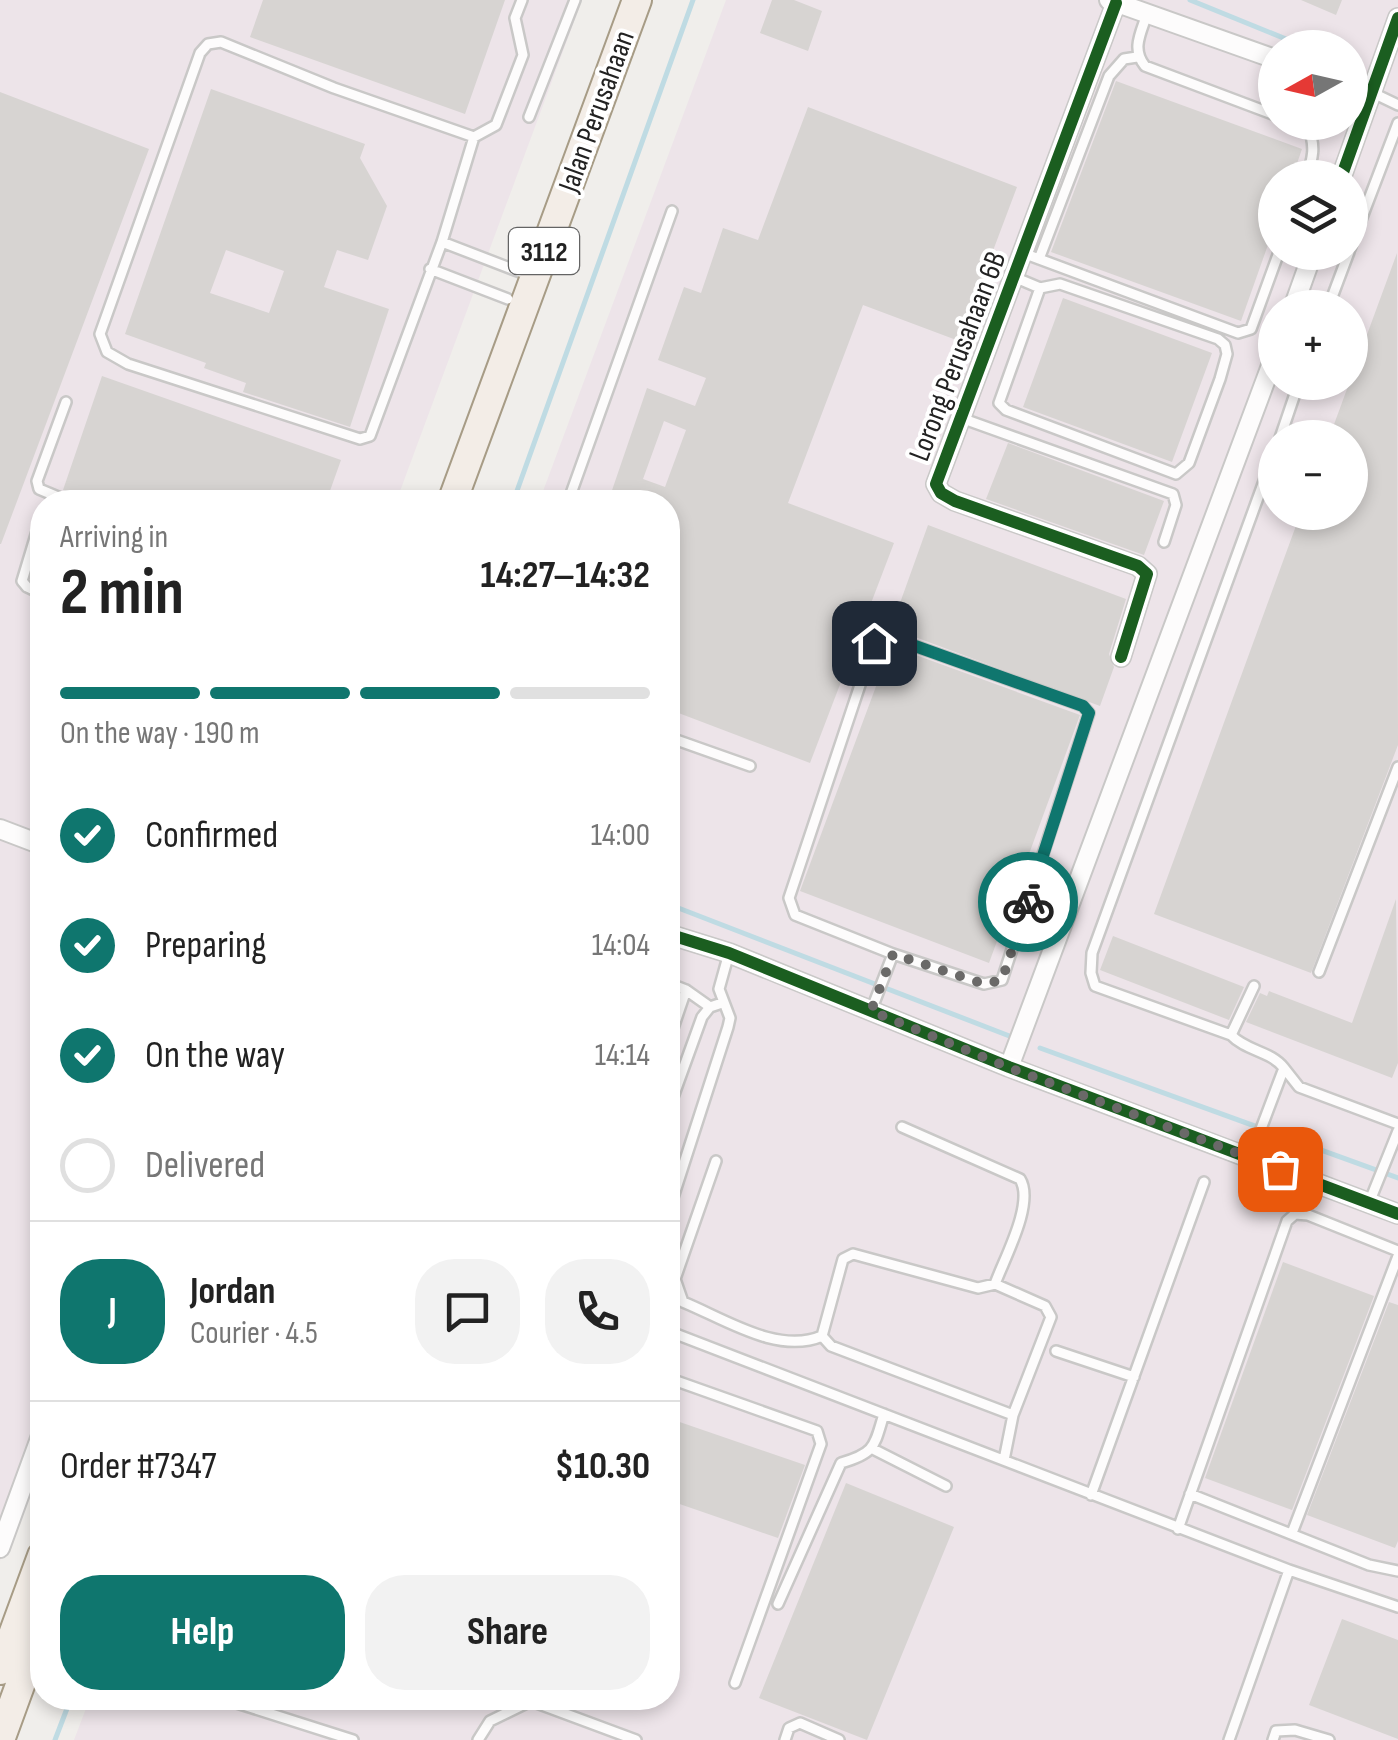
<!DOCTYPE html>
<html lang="en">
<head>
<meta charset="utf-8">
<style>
	body { margin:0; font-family:"Sofia Sans Condensed",sans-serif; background:#f2f2f2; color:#222; height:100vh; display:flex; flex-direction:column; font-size:38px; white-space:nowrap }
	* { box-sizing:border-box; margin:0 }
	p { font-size:32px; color:#767676 }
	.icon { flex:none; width:55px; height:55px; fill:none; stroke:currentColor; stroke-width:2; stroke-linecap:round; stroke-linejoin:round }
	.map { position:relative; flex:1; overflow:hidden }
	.details { position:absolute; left:30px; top:490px; width:650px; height:1220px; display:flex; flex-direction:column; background:#fff; border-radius:40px; box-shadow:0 5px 15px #0003 }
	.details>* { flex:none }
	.needle { width:65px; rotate:262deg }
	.tools { position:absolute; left:1258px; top:30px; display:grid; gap:20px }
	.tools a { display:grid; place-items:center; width:110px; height:110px; border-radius:50%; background:#fff; box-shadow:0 5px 15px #0003; font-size:50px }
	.pin { position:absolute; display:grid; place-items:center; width:85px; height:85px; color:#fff; margin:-42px; border-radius:20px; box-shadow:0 5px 15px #0006 }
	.courier { position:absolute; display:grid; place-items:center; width:100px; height:100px; margin:-50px; border:8px solid #0f766e; border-radius:50%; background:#fff; color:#222; box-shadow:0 2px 12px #0007 }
	.head em { font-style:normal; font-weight:700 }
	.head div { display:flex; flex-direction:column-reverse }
	.head { display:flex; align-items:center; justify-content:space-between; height:170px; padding:0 30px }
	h1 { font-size:65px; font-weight:700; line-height:75px }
	.bar { display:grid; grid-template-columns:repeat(4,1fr); gap:15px 10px; align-content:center; height:120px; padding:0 30px }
	.bar i { height:12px; border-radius:8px; background:#e0e0e0 }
	.bar .current { background:#0f766e }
	.bar p { grid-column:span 4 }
	.line { display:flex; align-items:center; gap:25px; padding:0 30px; border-top:2px solid #e0e0e0 }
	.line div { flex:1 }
	.round { display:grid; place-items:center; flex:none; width:105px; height:105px; border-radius:40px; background:#f2f2f2 }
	ol { padding:0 30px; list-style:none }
	li { display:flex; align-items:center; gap:30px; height:110px }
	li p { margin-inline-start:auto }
	li .icon { padding:10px; border-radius:50%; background:#0f766e; color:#fff; stroke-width:4 }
	li:last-child { color:#767676 }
	li i { width:55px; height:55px; border:5px solid #e0e0e0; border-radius:50% }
	.button { display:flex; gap:20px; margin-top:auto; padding:20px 30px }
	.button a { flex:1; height:115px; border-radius:40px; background:#0f766e; color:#fff; font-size:40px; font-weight:700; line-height:115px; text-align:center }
	.button a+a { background:#f2f2f2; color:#222 }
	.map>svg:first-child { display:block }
	.industrial { fill:#ede4e9; fill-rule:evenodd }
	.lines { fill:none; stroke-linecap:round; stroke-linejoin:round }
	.stream { stroke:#bfdbe3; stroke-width:5 }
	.building { fill:#d7d4d2; fill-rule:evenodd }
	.lane-casing { stroke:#c9c8c7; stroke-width:14 }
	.street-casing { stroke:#c9c8c7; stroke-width:22 }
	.primary-casing { stroke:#a79c86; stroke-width:32 }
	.lane { stroke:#fdfcfc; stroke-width:9 }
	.street { stroke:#fdfcfc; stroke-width:18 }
	.primary { stroke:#f3ede7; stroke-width:28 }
	.cycleway-casing { stroke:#fff; stroke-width:19 }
	.cycleway { stroke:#1b5e20; stroke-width:12 }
	.done { stroke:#6a6968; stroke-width:10; stroke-dasharray:0 18 }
	.route { stroke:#0f766e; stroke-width:12 }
	.labels { text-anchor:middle; stroke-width:8; stroke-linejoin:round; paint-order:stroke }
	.shield { fill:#fff; stroke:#646464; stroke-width:2.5 }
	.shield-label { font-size:28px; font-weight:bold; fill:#222 }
	.street-label { font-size:30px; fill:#222; stroke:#fff }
</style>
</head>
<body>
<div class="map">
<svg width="1398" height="1740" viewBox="0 0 1398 1740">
	<rect width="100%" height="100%" fill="#f0eeeb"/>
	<path class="industrial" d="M0 0H582L396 502H42V1448L0 1561Z
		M726 0H1398V1740H74L90 1698H668V502H539ZM1275 48H1350V122H1275ZM1275 178H1350V252H1275ZM1275 308H1350V382H1275ZM1275 438H1350V512H1275Z"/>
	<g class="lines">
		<path class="stream" d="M1190 0 1308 48
			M513 502 693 0
			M668 904 1012 1037
			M1040 1048 1398 1178
			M55 1740 71 1698"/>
	</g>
	<path class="building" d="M263 0H505L465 114 250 37Z
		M772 0H794L822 11 808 51 760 33Z
		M1301 0H1342L1336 15Z
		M1116 81 1302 149 1292 178H1275V225L1241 321 1051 252Z
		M211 89 365 144 360 158 387 206 368 260 337 250 324 287 389 309 350 427 243 392 246 383 204 368 206 363 125 334ZM226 250 284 271 269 313 210 293Z
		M0 92 149 149 1 544H0Z
		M808 107 1017 187 959 341 863 305 788 503 894 543 810 763 668 709V502H608L647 388 695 406 706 378 658 360 684 287 701 293 723 228 758 240ZM664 421 686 430 665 487 643 479Z
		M1397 253 1398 745 1311 973 1154 914 1301 512H1350V438H1329Z
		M1063 298 1212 353 1172 462 1023 407Z
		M102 376 341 460 326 502H93L63 490Z
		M1008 443 1164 501 1144 555 986 499Z
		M928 525 1126 599 1109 654 1114 667 1100 706 891 628Z
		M891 646 1080 715 989 963 800 891Z
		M1396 899 1398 1063 1392 1078 1246 1022 1260 993 1267 996 1269 991 1352 1023Z
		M1113 936 1244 987 1229 1020 1100 970Z
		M1283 1262 1374 1296 1292 1510 1205 1478Z
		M1389 1302 1398 1305V1541L1395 1548 1307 1515Z
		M668 1418 805 1465 778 1538 668 1500Z
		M846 1483 954 1527 867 1740 759 1698Z
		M1342 1619 1398 1640V1739L1309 1705Z"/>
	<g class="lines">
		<defs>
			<path id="lane" d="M1147 14C1141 33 1131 49 1145 66L1275 115
				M1373 93 1398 105
				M529 117 575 0
				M1294 122 1308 127C1316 146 1313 159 1306 178
				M474 137 442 242 370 436 360 439 128 364 107 352 100 334 200 53 208 44 221 42 334 88 474 137 496 125 523 55 515 18 522 0
				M442 242 520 272
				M1350 249 1398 123
				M1023 253 1238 333 1251 329 1279 252
				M1039 259 1109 76 1124 59 1137 57
				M430 269 508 299
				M1014 277 1040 288 1060 284 1218 339 1225 345 1227 354 1220 379 1189 463 1176 474 1006 410 999 403 1040 288
				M1328 308 1349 252
				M66 402 37 481 39 489 70 502
				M961 418 1173 494 1176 505 1164 542
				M1280 438 1299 382
				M568 502 672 211
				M38 528 22 581 27 587 42 594
				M890 637 1083 706 1089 713 1002 980 984 984 893 954 795 915 789 898 874 643 881 638Z
				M668 737 750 766
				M1319 972 1398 767
				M668 983 686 990 710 1007
				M871 1011 893 954
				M1231 1035 1095 986 1091 973 1092 953 1275 451
				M668 1043 686 990
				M1284 1068 1299 1087 1398 1124
				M668 1111 702 1017 710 1007 722 1003
				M902 1127 1020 1179C1035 1203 1004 1259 995 1284
				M1250 1158 1284 1068C1271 1051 1246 1051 1231 1035L1254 986
				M716 1161 675 1279 683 1302C725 1319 778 1355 822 1336
				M1369 1203 1398 1131
				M668 1213 728 1027 730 1018 719 989 729 953
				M668 1331 1289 1570 1229 1740
				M1056 1351 1134 1377
				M668 1378 817 1431 821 1444 735 1683
				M873 1449 946 1486
				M1004 1460 1013 1415 1051 1317 1045 1306 995 1284 978 1288 853 1254 843 1259 822 1336 831 1346 1013 1415
				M1190 1494 1369 1565 1398 1571
				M1091 1495 1204 1182
				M1178 1529 1287 1221 1295 1214 1308 1215 1398 1251
				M1292 1533 1398 1256
				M1289 1570 1398 1607
				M778 1604 841 1463C876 1453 874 1446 884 1414
				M221 1698 353 1740
				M496 1698 517 1705
				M478 1740 490 1721 531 1701 636 1740
				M785 1740 789 1728 800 1723 839 1740
				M1273 1740 1276 1731 1295 1730 1329 1740"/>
			<path id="street" d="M1109 0 1275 59
				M1116 3 936 484 941 493 955 501 1138 566 1147 574 1121 657
				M1350 85 1373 93
				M1341 178 1398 18
				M1293 308 1313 252
				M0 829 42 845
				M668 934 729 953 1009 1067 1398 1214
				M1009 1067 1275 355
				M0 1548 42 1433"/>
			<path id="primary" d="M452 502 637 0
				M0 1670 42 1556
				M0 1740 42 1625"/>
		</defs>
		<use href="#lane" class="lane-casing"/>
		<use href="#street" class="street-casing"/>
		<use href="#primary" class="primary-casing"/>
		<use href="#lane" class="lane"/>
		<use href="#street" class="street"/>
		<use href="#primary" class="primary"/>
		<defs>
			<path id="cycleway" d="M1116 3 936 484 941 493 955 501 1138 566 1147 574 1121 657
				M1341 178 1398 18
				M668 934 729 953 1009 1067 1398 1214"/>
		</defs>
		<use href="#cycleway" class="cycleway-casing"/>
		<use href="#cycleway" class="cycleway"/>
	</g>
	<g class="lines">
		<path class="done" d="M1028 902 1002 980 984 984 893 954 871 1011 1010 1068 1280 1169"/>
		<path class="route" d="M874 643 880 638 890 637 1083 706 1089 713 1028 902"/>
	</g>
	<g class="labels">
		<rect class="shield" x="509" y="228" width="70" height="46" rx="8"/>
		<g class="shield-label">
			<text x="544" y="261">3112</text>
		</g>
		<g class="street-label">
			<text transform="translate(596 111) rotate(-70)" y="10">Jalan Perusahaan</text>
			<text transform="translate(957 356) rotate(-69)" y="10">Lorong Perusahaan 6B</text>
		</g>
	</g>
</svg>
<div class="tools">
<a><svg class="needle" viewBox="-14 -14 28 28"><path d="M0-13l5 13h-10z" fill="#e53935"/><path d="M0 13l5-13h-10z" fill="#767676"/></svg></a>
<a><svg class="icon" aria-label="layers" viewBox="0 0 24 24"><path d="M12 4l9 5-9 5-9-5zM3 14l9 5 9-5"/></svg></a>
<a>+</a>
<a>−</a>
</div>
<div class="pin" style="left:1280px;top:1169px;background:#ea580c"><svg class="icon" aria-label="bag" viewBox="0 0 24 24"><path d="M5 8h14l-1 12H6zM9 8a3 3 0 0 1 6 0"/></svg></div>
<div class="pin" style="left:874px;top:643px;background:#1f2937"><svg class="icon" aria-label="home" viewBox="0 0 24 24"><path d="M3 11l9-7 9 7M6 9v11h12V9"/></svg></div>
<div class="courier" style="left:1028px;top:902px"><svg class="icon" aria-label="bike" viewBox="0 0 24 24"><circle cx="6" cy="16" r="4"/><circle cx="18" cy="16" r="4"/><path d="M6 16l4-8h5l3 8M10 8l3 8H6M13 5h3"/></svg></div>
<section class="details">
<div class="head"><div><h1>2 min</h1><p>Arriving in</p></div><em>14:27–14:32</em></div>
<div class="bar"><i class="current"></i><i class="current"></i><i class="current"></i><i></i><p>On the way · 190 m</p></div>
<ol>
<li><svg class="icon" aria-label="check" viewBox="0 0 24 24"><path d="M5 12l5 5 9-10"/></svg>Confirmed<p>14:00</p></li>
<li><svg class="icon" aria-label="check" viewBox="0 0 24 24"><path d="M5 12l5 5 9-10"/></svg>Preparing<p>14:04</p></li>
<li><svg class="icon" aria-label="check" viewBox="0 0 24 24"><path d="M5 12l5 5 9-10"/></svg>On the way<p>14:14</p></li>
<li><i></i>Delivered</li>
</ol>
<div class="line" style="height:180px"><b class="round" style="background:#0f766e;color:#fff">J</b><div><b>Jordan</b><p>Courier · 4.5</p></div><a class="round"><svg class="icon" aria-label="chat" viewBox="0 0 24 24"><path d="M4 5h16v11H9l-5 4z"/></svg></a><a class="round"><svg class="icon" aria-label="phone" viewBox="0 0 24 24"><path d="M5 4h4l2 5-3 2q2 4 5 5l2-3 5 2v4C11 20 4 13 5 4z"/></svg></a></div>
<div class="line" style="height:130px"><div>Order #7347</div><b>$10.30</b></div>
<div class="button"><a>Help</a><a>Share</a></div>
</section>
</div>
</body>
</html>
